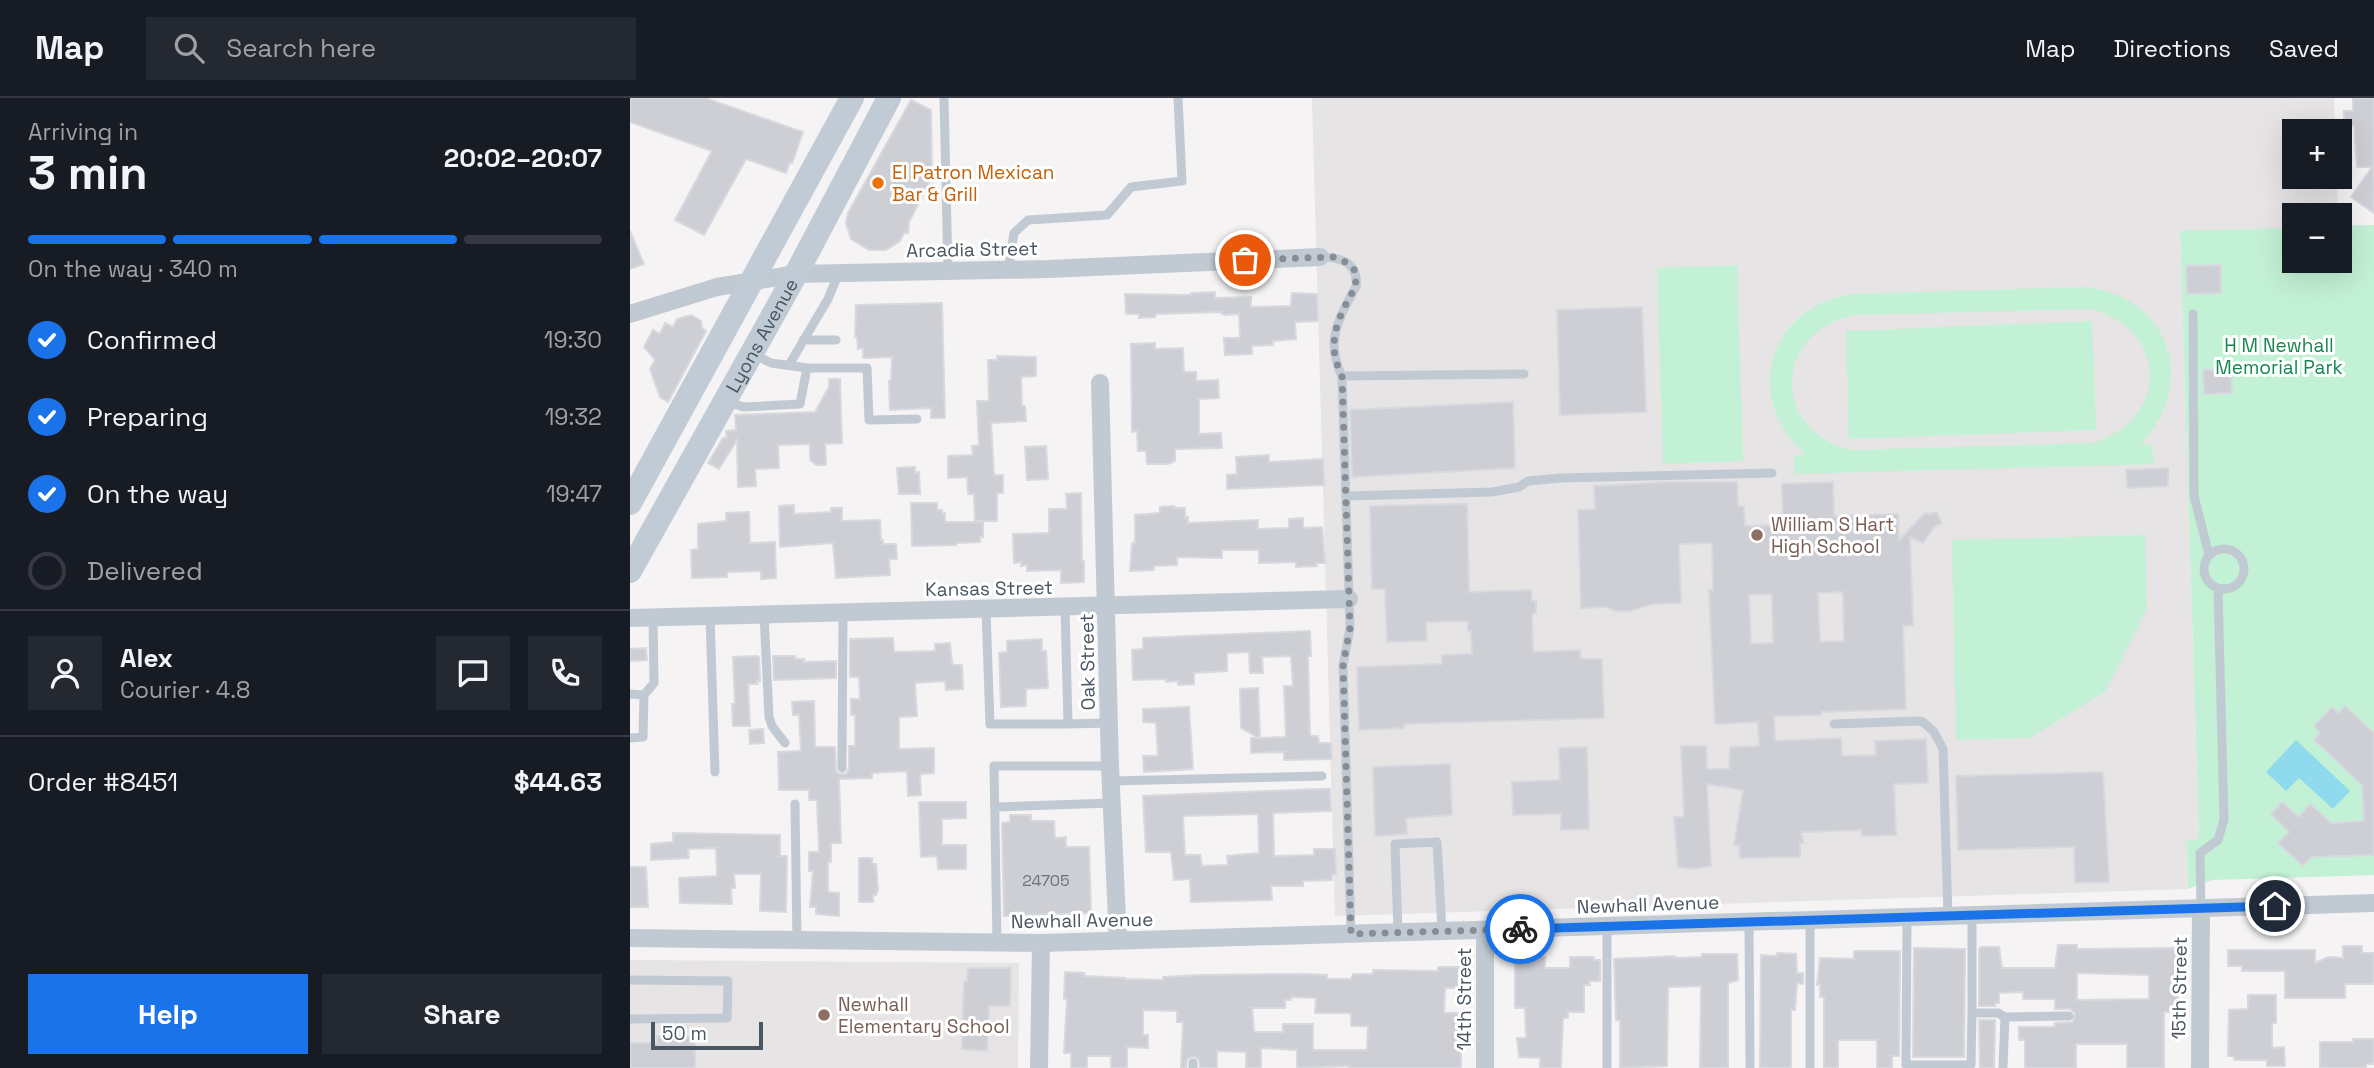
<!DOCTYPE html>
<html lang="en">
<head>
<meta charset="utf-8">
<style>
	body { margin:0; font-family:"Space Grotesk",sans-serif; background:#242831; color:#f1f3f6; height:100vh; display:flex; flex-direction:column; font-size:26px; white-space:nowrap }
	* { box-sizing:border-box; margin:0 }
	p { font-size:23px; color:#9ea1a6 }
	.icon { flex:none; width:38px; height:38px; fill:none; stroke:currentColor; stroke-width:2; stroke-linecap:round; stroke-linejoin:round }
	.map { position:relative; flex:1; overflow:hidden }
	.drawer { display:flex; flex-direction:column; background:#171b24; width:630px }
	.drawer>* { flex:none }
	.fabs { position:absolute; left:1652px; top:21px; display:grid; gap:14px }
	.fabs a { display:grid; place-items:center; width:70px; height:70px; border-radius:0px; background:#171b24; box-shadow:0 7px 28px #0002; font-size:35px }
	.scale { position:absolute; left:21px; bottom:18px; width:112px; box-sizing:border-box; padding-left:7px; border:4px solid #4a5661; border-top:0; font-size:19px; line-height:24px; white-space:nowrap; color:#4a5661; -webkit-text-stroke:5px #fff; paint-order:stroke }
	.pin { position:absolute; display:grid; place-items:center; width:60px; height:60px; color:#fff; margin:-30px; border:4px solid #fff; border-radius:50%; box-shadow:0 2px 7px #0007 }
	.courier { position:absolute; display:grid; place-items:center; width:70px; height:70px; margin:-35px; border:5px solid #1a73e8; border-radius:50%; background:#fff; color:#222; box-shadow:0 2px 9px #0007 }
	.headline em { font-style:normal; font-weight:600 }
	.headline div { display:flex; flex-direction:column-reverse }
	.headline { display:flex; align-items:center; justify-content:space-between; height:119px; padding:0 28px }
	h1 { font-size:46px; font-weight:600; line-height:52px }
	.bar { display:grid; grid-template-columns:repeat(4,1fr); gap:10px 7px; align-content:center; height:84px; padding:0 28px }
	.bar i { height:9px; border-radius:5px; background:#363941 }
	.bar .active { background:#1a73e8 }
	.bar p { grid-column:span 4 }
	.line { display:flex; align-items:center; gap:18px; padding:0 28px; border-top:2px solid #363941 }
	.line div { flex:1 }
	.round { display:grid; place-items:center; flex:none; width:74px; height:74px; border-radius:0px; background:#242831 }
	ol { padding:0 28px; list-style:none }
	li { display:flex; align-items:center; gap:21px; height:77px }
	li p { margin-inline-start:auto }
	li .icon { padding:7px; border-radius:50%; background:#1a73e8; color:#fff; stroke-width:4 }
	li:last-child { color:#9ea1a6 }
	li i { width:38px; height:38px; border:4px solid #363941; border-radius:50% }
	.primary-button { display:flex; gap:14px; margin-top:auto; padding:14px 28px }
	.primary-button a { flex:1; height:80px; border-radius:0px; background:#1a73e8; color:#fff; font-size:28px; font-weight:600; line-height:80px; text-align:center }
	.primary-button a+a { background:#242831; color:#f1f3f6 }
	header { display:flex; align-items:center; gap:42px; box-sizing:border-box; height:98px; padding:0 35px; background:#171b24; border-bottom:2px solid #363941 }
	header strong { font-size:33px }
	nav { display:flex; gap:38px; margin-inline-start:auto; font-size:24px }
	.search { width:490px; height:63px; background:#242831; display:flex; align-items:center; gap:18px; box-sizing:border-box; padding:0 24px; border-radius:0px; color:#9ea1a6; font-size:26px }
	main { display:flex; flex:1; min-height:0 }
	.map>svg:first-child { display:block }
	.education { fill:#e6e4e5 }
	.green { fill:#c3f1d5; fill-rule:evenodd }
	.water { fill:#90daee }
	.building { fill:#cdcfd5; stroke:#d7d9de; stroke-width:2; fill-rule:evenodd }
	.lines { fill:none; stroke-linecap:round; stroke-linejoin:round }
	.service { stroke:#c1cad2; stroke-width:9 }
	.minor { stroke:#c1cad2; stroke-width:18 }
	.secondary { stroke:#c1cbd6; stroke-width:24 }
	.done { stroke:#868d94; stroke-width:7; stroke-dasharray:0 12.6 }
	.route { stroke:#1a73e8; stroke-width:9 }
	.food-dot { fill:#e8710a; stroke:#fff; stroke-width:2.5 }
	.education-dot { fill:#8d6e63; stroke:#fff; stroke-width:2.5 }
	.labels { text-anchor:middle; stroke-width:6; stroke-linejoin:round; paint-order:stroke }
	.number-label { font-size:16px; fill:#6b747e }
	.food-label { font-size:19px; fill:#c56008; stroke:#fff; text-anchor:start }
	.street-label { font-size:19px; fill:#4a5661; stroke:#fff }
	.park-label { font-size:19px; fill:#17864f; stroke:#fff }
	.education-label { font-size:19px; fill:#785e54; stroke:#fff; text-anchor:start }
</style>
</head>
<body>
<header>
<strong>Map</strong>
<div class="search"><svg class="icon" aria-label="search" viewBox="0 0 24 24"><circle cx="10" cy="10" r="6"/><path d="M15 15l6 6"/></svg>Search here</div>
<nav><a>Map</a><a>Directions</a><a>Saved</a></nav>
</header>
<main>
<section class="drawer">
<div class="headline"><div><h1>3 min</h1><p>Arriving in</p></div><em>20:02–20:07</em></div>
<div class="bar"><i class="active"></i><i class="active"></i><i class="active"></i><i></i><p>On the way · 340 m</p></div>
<ol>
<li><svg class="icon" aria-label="check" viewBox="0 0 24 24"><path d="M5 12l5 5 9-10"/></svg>Confirmed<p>19:30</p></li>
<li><svg class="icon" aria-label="check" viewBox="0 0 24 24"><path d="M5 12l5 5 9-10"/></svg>Preparing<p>19:32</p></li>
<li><svg class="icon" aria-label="check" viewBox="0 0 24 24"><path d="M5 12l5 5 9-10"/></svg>On the way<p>19:47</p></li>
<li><i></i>Delivered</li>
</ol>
<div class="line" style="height:126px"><a class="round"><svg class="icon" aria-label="person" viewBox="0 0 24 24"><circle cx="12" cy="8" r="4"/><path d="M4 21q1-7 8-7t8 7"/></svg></a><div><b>Alex</b><p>Courier · 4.8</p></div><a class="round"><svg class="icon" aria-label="chat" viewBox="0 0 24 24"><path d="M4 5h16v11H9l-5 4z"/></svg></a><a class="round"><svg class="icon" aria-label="phone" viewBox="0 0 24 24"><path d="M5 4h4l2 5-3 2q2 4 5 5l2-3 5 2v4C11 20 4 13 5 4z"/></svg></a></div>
<div class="line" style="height:91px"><div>Order #8451</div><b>$44.63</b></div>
<div class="primary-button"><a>Help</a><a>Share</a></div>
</section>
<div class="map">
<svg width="1744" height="970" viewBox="0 0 1744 970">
	<rect width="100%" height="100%" fill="#f5f3f3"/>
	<path class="education" d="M682 0H1704L1705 33H1664V79H1707L1708 117H1664V130L1550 134 1569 742 1557 743 1558 791 705 818Z
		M0 862 389 865 388 970H0Z"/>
	<path class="green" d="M1744 127V777L1582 782 1558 791 1557 743 1569 741 1550 133 1664 130V163H1710V128Z
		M1107 167 1113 363 1033 366 1027 170Z
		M1456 189C1541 200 1568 284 1511 346L1522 347 1524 366 1165 376 1164 357H1176C1112 301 1137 210 1221 196ZM1460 211C1539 231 1540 321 1463 345L1222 352C1140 334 1143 232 1225 217Z
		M1462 223 1466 332 1219 341 1216 233Z
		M1515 437 1517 510 1475 594 1399 640 1326 642 1322 442Z"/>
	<path class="water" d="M1666 642 1720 693 1703 711 1669 680 1656 693 1636 674Z"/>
	<path class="building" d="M0 0H75L173 34 162 65 160 64 156 75 116 61 74 137 45 122 82 53 0 24Z
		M1723 0H1744V115L1721 99 1742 69H1727L1724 28H1714V13H1723Z
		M281 2 301 12 302 79 279 124 278 135H274L270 143 256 152H239L221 141 216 125 218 115Z
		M0 133 14 166 0 171Z
		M1591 167V195L1557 196 1556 168Z
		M585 194V200L621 199V209L661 208 662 195 687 196 688 223 665 224 666 241 643 243V247L622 248V256L595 257 594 240H610L609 216 594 217 590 214 526 216 525 219 509 220V216H496L495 196 561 197V195Z
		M312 205 315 320H301V310L260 312 259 283 261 282 262 259 233 260V250L228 251 227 239H225L226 207Z
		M1012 209 1016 314 930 317 927 212Z
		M61 217 71 223 72 230 76 233 38 304 30 299 20 271 25 262 14 249 23 232 30 236 35 225 43 229 47 221Z
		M525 245V251L553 250 554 274H566V283L588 282 589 300 569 301V336L591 335 592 350 545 351V363L538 366H517L516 353H508L507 333 502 334 501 246Z
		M367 258 406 259V278L391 279 392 308H395L396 323 361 325 364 377H373V395H367V423H345L344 396H338L337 379 318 380V358L343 357 342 348 349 347 347 303H359L358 262H367Z
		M1601 271 1602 295 1574 296 1573 272Z
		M199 281H210L212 345 195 346 196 367H186L180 362V346L148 347 149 370 125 371 126 388 108 389 107 342 89 371 78 365 93 340H97L96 333 106 332 105 317 185 314 199 289Z
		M883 304 885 370 722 379 720 312Z
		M416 348 418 381 397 382 395 349Z
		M639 357V364L693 361 694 387 597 391V377L607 376 606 359Z
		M285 369V375L289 374 290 396H269L267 370Z
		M1538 370V388L1497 390 1496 372Z
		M1040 384H1107L1108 408H1114L1115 428 1153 427 1152 386 1203 384 1204 418 1268 416 1269 442 1296 414 1299 417 1306 414 1312 425 1304 429 1293 445 1280 439 1283 527 1273 528 1276 611 1191 614V617L1144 618 1145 643 1211 640 1212 658 1246 657 1245 643 1296 641 1298 685 1264 686 1266 737 1232 738V732L1173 734 1171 736 1174 745H1170V759L1110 760 1109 747H1104L1113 692 1077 686 1081 768 1064 771 1048 769 1044 719H1054L1051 648H1076L1077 671H1099L1100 649 1129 648 1128 624 1085 626 1079 492H1083L1082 445 1049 446 1051 505 1022 506 1001 513H986L976 509 951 510 948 412 965 411 964 388ZM1213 494 1214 543 1190 544 1188 495ZM1142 496 1143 545 1121 546 1119 497Z
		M451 395 452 463H454V484L431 485V472L397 473V467L391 468V464L384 465 383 436 419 435V411H437L436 396Z
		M281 405H307V412H312V416L315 415V424H353V439H350V444L326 445V447L282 448Z
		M837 406 839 494 901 492 902 503H906V515L902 516 903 554 950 552 951 561H972L974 620 774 626V630L729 632 727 569 812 566V557L842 556 841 533H838V523L796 524 797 543 757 544 755 491H742L740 408Z
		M164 407V416L201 414V410H212V423L250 422 251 442H253V446H266L267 461H259L260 477 206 480 203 445 150 449 149 408Z
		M544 408 545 410H555V420L558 419V425L628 422V431L659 430V421L673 420V430L692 429 695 465H686L687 468 666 469V464L629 465V452H592V460L547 459V467L524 468V472L500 473 502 445H505V417L530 415V409Z
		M119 414 120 445 145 444 146 480 131 481V473L97 474V479L62 480 61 452 68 451V426L96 423V415Z
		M680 533 681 558H678L680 638H688L689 645H701L702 661 654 662V654L621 655V640H629L611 630 610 591 628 590 630 640 656 639 654 588H663L661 558 632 559 633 575H620L619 554 597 555V573L564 575V586L548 587V583L536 584V581L503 582 502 552 513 551V540Z
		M263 540 264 554 305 553V546L320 545 322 565 324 567H332L333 591 316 592 315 583 285 585 287 618 269 619V651L304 650V675L290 676 291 697 278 698 277 673 242 675V680L209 681 211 745H201V764H198V794L209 795V818L186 816V809H180L183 773H179V754H189L187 702H179V692H149L148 654 171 653 169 617H163L162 604 184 603 185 649H205L206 673 209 676H216L219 670V648H225V617H221V601H230L229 579H220V541Z
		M412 541V553H416L418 590 396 591V608L371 609 369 555 377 554V543Z
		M16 550 17 562 0 563V551Z
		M127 558 129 559 130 583H127L128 586H118L120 628H103L102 606H105L103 559Z
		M143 558H165V561H174V564L206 563V580L144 582Z
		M1715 608 1744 635V757L1682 759 1673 768 1648 745 1659 734 1641 716 1652 704 1669 719 1680 706 1701 725 1734 723 1732 687 1684 642 1690 635 1684 628 1702 609 1709 615Z
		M559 609 563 671 514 674 513 658H528L526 625 513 624V611Z
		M133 631 134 645 120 646 119 632Z
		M957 649 959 731 931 732V716L883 717 882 684 930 682 929 650Z
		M820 666 822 717 776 720 777 736 745 738 743 669Z
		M1473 674 1479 784 1445 785 1444 749 1328 752 1326 678Z
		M688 691H700L701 713 643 715 644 758 684 757V751H705L706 776H702V782L673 783V788H641L642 802 561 804 560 781 544 782 541 754H516L513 698ZM628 716 629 755 597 758 598 767 572 768 570 757H555L553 718Z
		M289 704H336V720L312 721V747H336V771H308L307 758 291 759Z
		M380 717H401V723H424L425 740 436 739V749H459L461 815 374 818 372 725 380 724Z
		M43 735 150 737V758H157L156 814 130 813 131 776H104L105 790H101L102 806 50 805 49 780 87 778 86 750 58 751 59 760 21 762V746L43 744Z
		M229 760H242V766H246L248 791 246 797H243V804H229Z
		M0 769H16L18 809H0Z
		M1428 847H1447V851L1548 850V914H1534V970H1497V946H1446V970H1395V942H1389V929H1425V925L1443 924 1445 915 1440 911H1425V901H1393V894L1369 895V905H1365V908H1349V851L1351 849H1369L1372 870H1425ZM1447 875 1519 877V901L1447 902Z
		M1713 848H1732V855H1744V886H1715V900H1655V873H1612V868H1598V852H1685V865L1699 859 1713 860Z
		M1284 850 1335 851 1334 959H1283Z
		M1224 853H1270L1269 958H1262V970H1247V942H1208V970H1194V899H1190V887H1187L1190 860 1224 861Z
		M1147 855 1166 856 1167 875H1173V886L1167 885 1165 912H1161V970H1130L1131 857 1147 858Z
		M885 856 915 859V870H940V859H964V862H970V883H959L960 887H954V914H938V920H933L931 970H910V960L889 959 887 940H896L895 910H885Z
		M1072 856H1107L1108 882 1098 885V970H1070L1071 888 1038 889 1037 968 990 970V922H986L984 861 1045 858V860L1072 859Z
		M808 869H829L828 890H815L814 915H828L827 953H831V970H719V968L667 970V952L631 950V970H616V954L587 953V970H570L569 962 564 958 557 961 556 970H551L553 924H547V913L513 912V937H518V950L497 949V970H481V958H457V970H441V955H434L437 901H434L435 874 454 875V878L495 880V881L533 882V879L572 877 676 876 697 877V881H721L723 876H743V872L808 873ZM661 899 686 900 685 915H721V928H738L737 952H683V926H653V934H624L622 910H655V902H661Z
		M338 870H381L380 905 379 908H359L357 953 332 951 334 883H337Z
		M1618 897H1646V925H1642V950L1654 949 1655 968H1637V962H1604V958H1598L1599 912 1618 911Z
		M1349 922H1365L1364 970H1350Z
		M27 938H65V970H0V945H27Z
		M1723 941H1744V966H1736V970H1690V944H1723Z"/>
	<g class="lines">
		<path class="service" d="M314 0 318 173
			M690 159C710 159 729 164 726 189 708 220 695 244 712 278L720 530 713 567 721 836
			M378 172 384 135 398 122 477 117 501 89 552 83 548 0
			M1563 216 1564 398 1579 457
			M173 242H206
			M123 256 141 265 177 270
			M159 267 198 201 209 174
			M712 278 894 276
			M97 303 113 309 170 306 177 270H237L239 322 287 321
			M717 398 862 394 889 389 898 383 931 380 1142 375
			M1574 471a20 20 0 1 1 40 0a20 20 0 1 1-40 0Z
			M356 512 360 626H438L435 510
			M134 516 139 619 142 628 155 645
			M80 518 85 674
			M0 596 14 597
			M438 626 479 625
			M1204 626 1288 623 1293 624 1304 634 1313 651 1318 818
			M0 640 13 639 14 597 24 585 23 519
			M212 670 213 514
			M481 683 692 678
			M165 706 167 843
			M365 709 481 705
			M1571 810 1570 755 1588 742 1594 722 1588 491
			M1342 818V915H1368L1375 919 1439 918
			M1277 819 1276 967H1292V970
			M1119 824 1120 970
			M977 828V970
			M768 834 765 746 807 744 812 833
			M367 845 364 668H480
			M0 882 98 883 97 920 0 921
			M563 965V970
			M1292 967H1341L1342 915
			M1373 969 1375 919
			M1180 970V822"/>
		<path class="minor" d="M0 216 87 189 166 176 418 171 690 159
			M470 285 480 668 488 843
			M0 520 719 501
			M0 840 411 845 1744 805
			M409 970 411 845
			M855 970V832
			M1570 970 1571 810"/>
		<g class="secondary">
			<path d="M0 405 222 0"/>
			<path id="s1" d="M0 473 166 176 259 0"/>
		</g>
	</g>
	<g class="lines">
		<path class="done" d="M615 162 703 159 720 166 725 173 726 188C708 219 695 245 712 278L720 530 713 567 721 836 890 831"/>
		<path class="route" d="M890 831 1645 808"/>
	</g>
	<circle class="food-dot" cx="248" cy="85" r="7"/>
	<g class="education-dot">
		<circle cx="1127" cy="437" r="7"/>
		<circle cx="194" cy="917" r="7"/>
	</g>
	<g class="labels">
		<g class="number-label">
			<text x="416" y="788">24705</text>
		</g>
		<g class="food-label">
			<text x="262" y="81">El Patron Mexican<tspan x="262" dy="22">Bar &amp; Grill</tspan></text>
		</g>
		<g class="street-label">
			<text transform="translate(342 151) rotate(-1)" y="7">Arcadia Street</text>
			<text dy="7" stroke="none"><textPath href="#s1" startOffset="270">Lyons Avenue</textPath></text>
			<text transform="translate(359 490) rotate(-1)" y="7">Kansas Street</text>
			<text transform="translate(457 564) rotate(-91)" y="7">Oak Street</text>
			<text transform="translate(1018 806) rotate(-2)" y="7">Newhall Avenue</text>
			<text transform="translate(452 822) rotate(-1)" y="7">Newhall Avenue</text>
			<text transform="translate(1549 890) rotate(-89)" y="7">15th Street</text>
			<text transform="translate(834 901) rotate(-90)" y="7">14th Street</text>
		</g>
		<g class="park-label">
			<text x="1649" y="254">H M Newhall<tspan x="1649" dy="22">Memorial Park</tspan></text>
		</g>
		<g class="education-label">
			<text x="1141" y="433">William S Hart<tspan x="1141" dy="22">High School</tspan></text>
			<text x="208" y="913">Newhall<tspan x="208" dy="22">Elementary School</tspan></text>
		</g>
	</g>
</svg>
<div class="fabs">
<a>+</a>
<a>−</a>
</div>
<div class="scale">50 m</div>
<div class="pin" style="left:615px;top:162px;background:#ea580c"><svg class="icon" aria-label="bag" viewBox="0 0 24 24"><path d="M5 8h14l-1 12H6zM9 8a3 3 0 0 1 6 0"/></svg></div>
<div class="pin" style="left:1645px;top:808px;background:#1f2937"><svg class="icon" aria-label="home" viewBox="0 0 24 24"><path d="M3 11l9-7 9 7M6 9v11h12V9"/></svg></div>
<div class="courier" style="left:890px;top:831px"><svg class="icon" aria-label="bike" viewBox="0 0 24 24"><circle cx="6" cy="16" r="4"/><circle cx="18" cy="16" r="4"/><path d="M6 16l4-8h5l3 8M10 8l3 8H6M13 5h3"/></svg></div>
</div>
</main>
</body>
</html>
